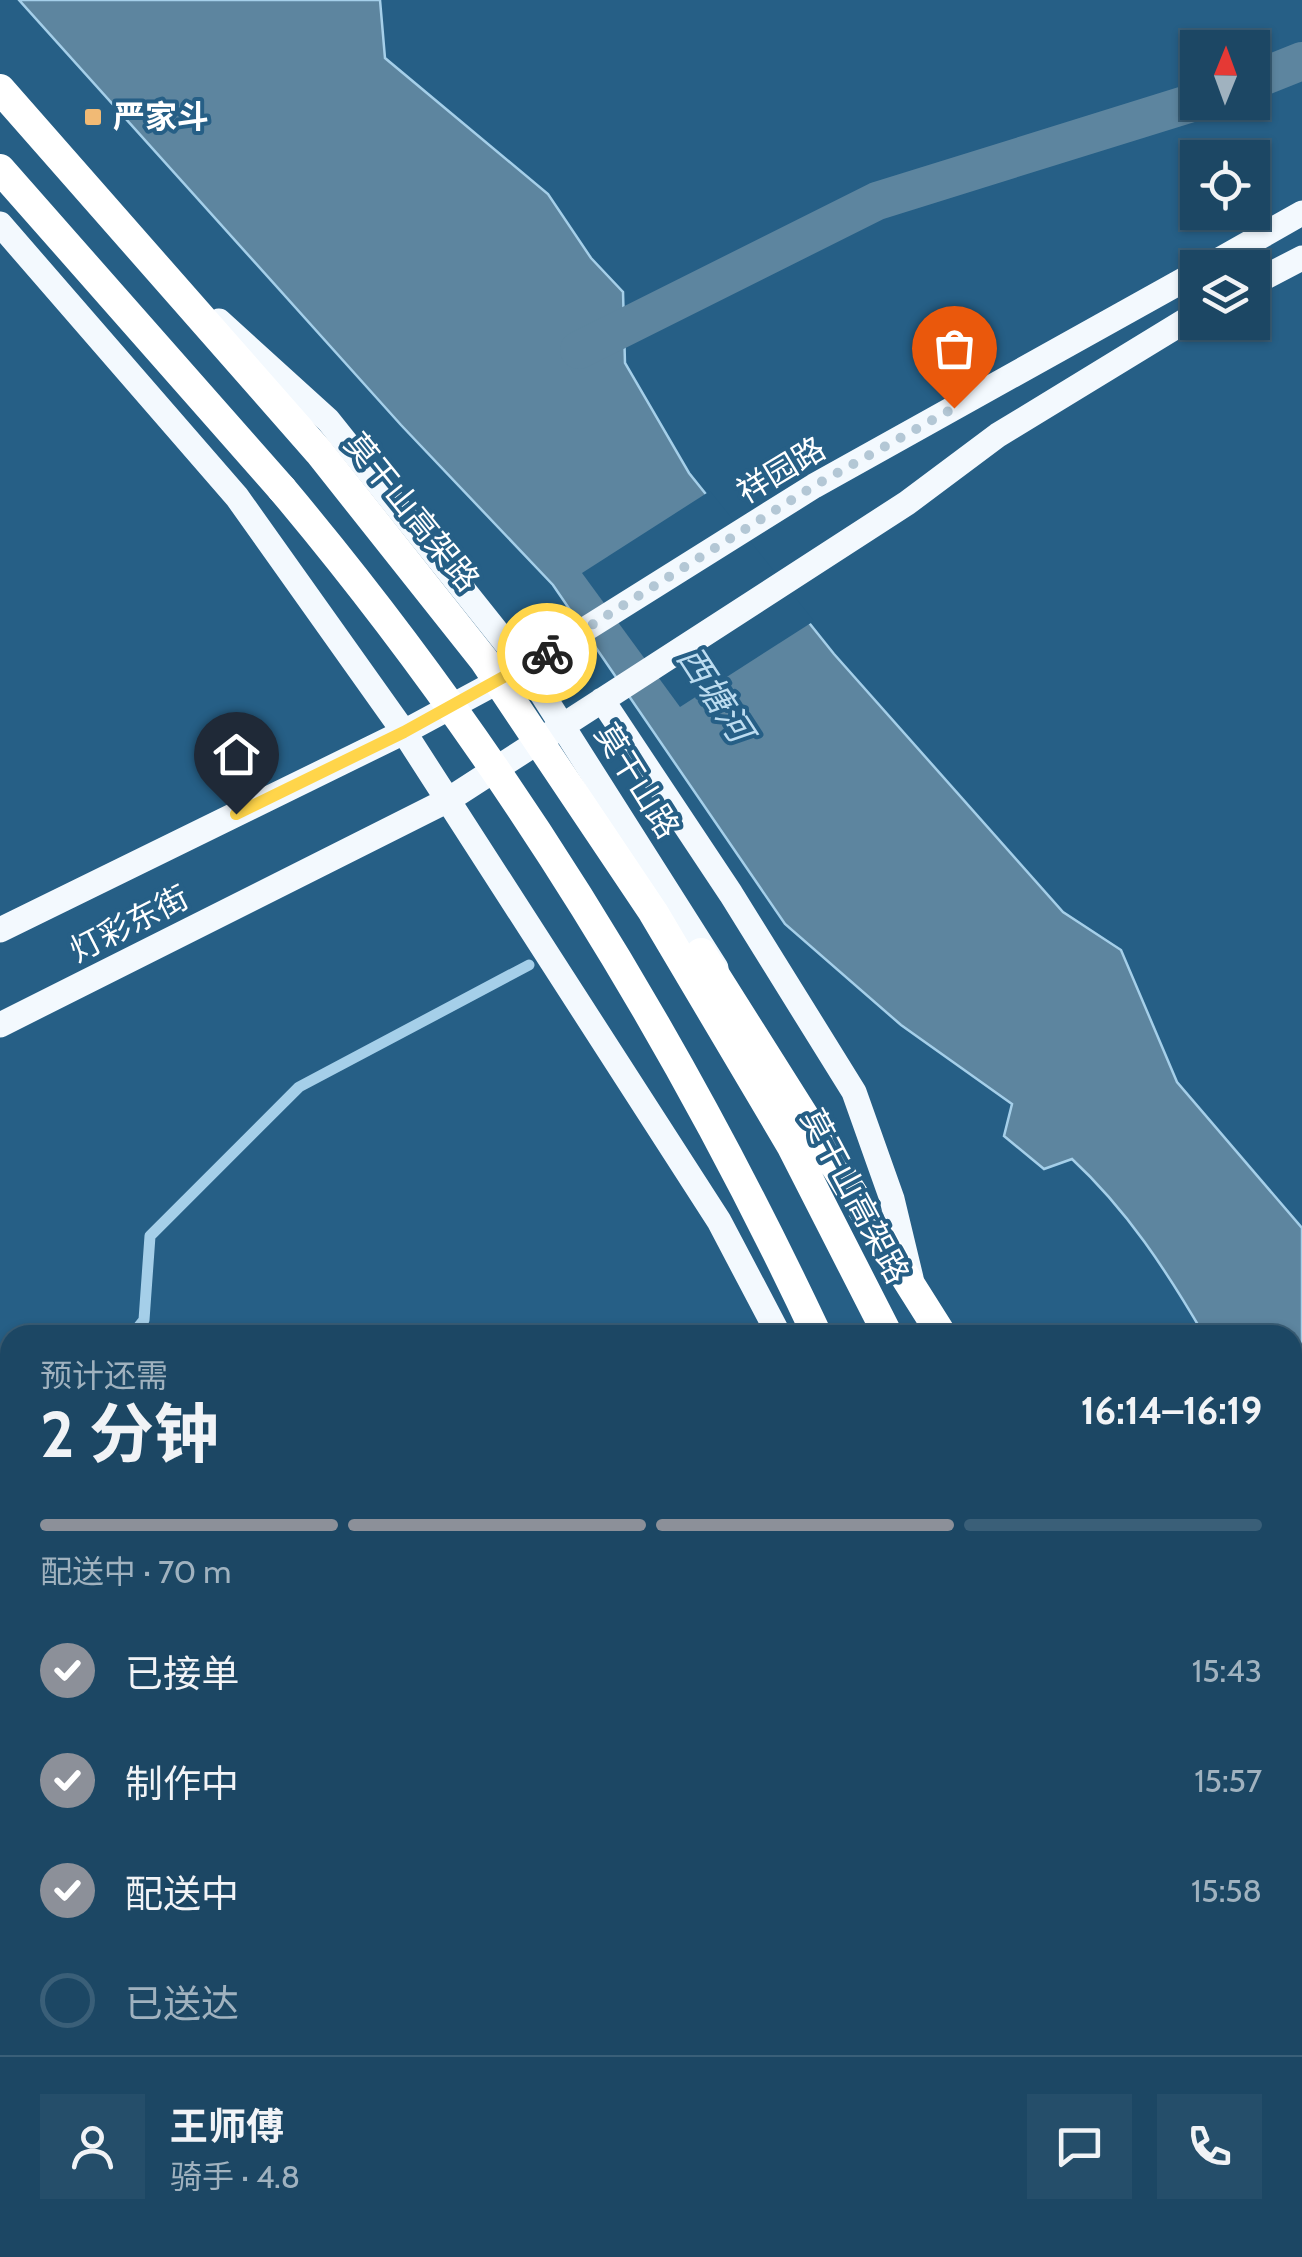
<!DOCTYPE html>
<html lang="zh">
<head>
<meta charset="utf-8">
<style>
	body { margin:0; font-family:Cabin,"Noto Sans SC",sans-serif; background:#254e6a; color:#f1f3f6; height:100vh; display:flex; flex-direction:column; font-size:38px; white-space:nowrap }
	* { box-sizing:border-box; margin:0 }
	p { font-size:32px; color:#a0b2bf }
	.icon { flex:none; width:55px; height:55px; fill:none; stroke:currentColor; stroke-width:2; stroke-linecap:round; stroke-linejoin:round }
	.map { position:relative; flex:1; overflow:hidden }
	.side { position:absolute; left:0px; top:1325px; width:1302px; height:932px; display:flex; flex-direction:column; background:#1c4764; border-radius:30px 30px 0 0; box-shadow:0 2px 8px #0004,0 0 0 2px #3a5f78 }
	.side>* { flex:none }
	.needle { width:65px; rotate:1deg }
	.controls { position:absolute; left:1180px; top:30px; display:grid; gap:20px }
	.controls a { display:grid; place-items:center; width:90px; height:90px; border-radius:0px; background:#1c4764; box-shadow:0 2px 8px #0004,0 0 0 2px #3a5f78; font-size:50px }
	.pin { position:absolute; display:grid; place-items:center; width:85px; height:85px; color:#fff; margin:-102px -42px; border-radius:50% 50% 50% 0; rotate:-45deg; box-shadow:0 0 10px #0007 }
	.pin .icon { rotate:45deg }
	.courier { position:absolute; display:grid; place-items:center; width:100px; height:100px; margin:-50px; border:8px solid #ffd54a; border-radius:50%; background:#fff; color:#222; box-shadow:0 2px 12px #0007 }
	.head em { font-style:normal; font-weight:700 }
	.head div { display:flex; flex-direction:column-reverse }
	.head { display:flex; align-items:center; justify-content:space-between; height:170px; padding:0 40px }
	h1 { font-size:65px; font-weight:700; line-height:75px }
	.bar { display:grid; grid-template-columns:repeat(4,1fr); gap:15px 10px; align-content:center; height:120px; padding:0 40px }
	.bar i { height:12px; border-radius:8px; background:#3a5f78 }
	.bar .on { background:#8c9099 }
	.bar p { grid-column:span 4 }
	.line { display:flex; align-items:center; gap:25px; padding:0 40px; border-top:2px solid #3a5f78 }
	.line div { flex:1 }
	.round { display:grid; place-items:center; flex:none; width:105px; height:105px; border-radius:0px; background:#254e6a }
	ol { padding:0 40px; list-style:none }
	li { display:flex; align-items:center; gap:30px; height:110px }
	li p { margin-inline-start:auto }
	li .icon { padding:10px; border-radius:50%; background:#8c9099; color:#fff; stroke-width:4 }
	li:last-child { color:#a0b2bf }
	li i { width:55px; height:55px; border:5px solid #3a5f78; border-radius:50% }
	.map>svg:first-child { display:block }
	.water { fill:#5d859f; stroke:#a5cfe9; stroke-width:2.5 }
	.pier { fill:#265f86 }
	.lines { fill:none; stroke-linecap:round; stroke-linejoin:round }
	.stream { stroke:#a5cfe9; stroke-width:11 }
	.canal { stroke:#5d859f; stroke-width:38 }
	.building { fill:#528aaf; stroke:#d4e9f6; stroke-width:2.5 }
	.minor { stroke:#b0d2e8; stroke-width:18 }
	.major { stroke:#f3f9fe; stroke-width:25 }
	.highway { stroke:#fff; stroke-width:30 }
	.highway-bridge { stroke:#fff; stroke-width:30 }
	.done { stroke:#b3c7d5; stroke-width:10; stroke-dasharray:0 18 }
	.route { stroke:#ffd54a; stroke-width:12 }
	.poi-dot { fill:#f1ba75; stroke:#265f86; stroke-width:4 }
	.labels { text-anchor:middle; stroke-width:8; stroke-linejoin:round; paint-order:stroke }
	.poi-label { font-size:32px; font-weight:bold; fill:#fff; stroke:#265f86; text-anchor:start }
	.street-label { font-size:32px; fill:#fff; stroke:#265f86 }
	.water-label { font-size:35px; font-style:italic; fill:#bcdcf0; stroke:#265f86 }
</style>
</head>
<body>
<div class="map">
<svg width="1302" height="2257" viewBox="0 0 1302 2257">
	<rect width="100%" height="100%" fill="#265f86"/>
	<path class="water" d="M19 0H380L385 58 548 194 591 258 623 292 625 363 689 473 834 654 1063 912 1121 950 1177 1082 1302 1228V1462L1293 1453 1292 1335H1204C1166 1270 1127 1210 1072 1159L1044 1169 1004 1136 1012 1104 901 1025 785 924 553 585 401 425Z"/>
	<path class="pier" d="M710 491 814 621 680 707 582 573Z"/>
	<g class="lines">
		<path class="stream" d="M132 1335 144 1320 150 1236 299 1087 529 965
			M0 1479 10 1470"/>
		<path class="canal" d="M1252 81 1302 61
			M579 350 877 201 1198 101"/>
	</g>
	<path class="building" d="M1292 1652 1302 1678V1813L1292 1817Z"/>
	<g class="lines">
		<path class="minor" d="M1292 1816 1302 1841"/>
		<path class="major" d="M0 224 237 497 404 732 719 1221 779 1335
			M1205 268 1302 213
			M1252 284 1302 258
			M219 321 328 420 525 667 716 968
			M602 700 731 894 854 1092 892 1199 911 1278
			M0 930 404 732 525 667 814 486 1198 272
			M0 1025 448 800 907 503 998 435 1198 313
			M1292 2038 1302 2063
			M1292 2226 1302 2252
			M1150 2248 1154 2257"/>
		<path class="highway" d="M0 169 282 489
			M1292 2144 1302 2169
			M1195 2248 1199 2257
			M1258 2248 1261 2257"/>
		<path class="highway-bridge" d="M0 89 319 452 484 660 653 912 791 1145 888 1335
			M282 489C498 746 674 1031 817 1335
			M701 953 942 1335"/>
	</g>
	<g class="lines">
		<path class="done" d="M547 653 814 486 954 408"/>
		<path class="route" d="M236 814 404 732 547 653"/>
	</g>
	<rect class="poi-dot" x="83" y="107" width="20" height="20" rx="5"/>
	<g class="labels">
		<g class="poi-label">
			<text x="113" y="128">严家斗</text>
		</g>
		<g class="street-label">
			<text transform="translate(781 470) rotate(-31)" y="11">祥园路</text>
			<text transform="translate(412 512) rotate(51)" y="11">莫干山高架路</text>
			<text transform="translate(637 781) rotate(58)" y="11">莫干山路</text>
			<text transform="translate(129 924) rotate(-27)" y="11">灯彩东街</text>
			<text transform="translate(855 1196) rotate(62)" y="11">莫干山高架路</text>
		</g>
		<g class="water-label">
			<text transform="translate(715 694) rotate(57)" y="12">西塘河</text>
		</g>
	</g>
</svg>
<div class="controls">
<a><svg class="needle" viewBox="-14 -14 28 28"><path d="M0-13l5 13h-10z" fill="#e53935"/><path d="M0 13l5-13h-10z" fill="#a0b2bf"/></svg></a>
<a><svg class="icon" aria-label="locate" viewBox="0 0 24 24"><circle cx="12" cy="12" r="6"/><path d="M12 2v4M12 18v4M2 12h4M18 12h4"/></svg></a>
<a><svg class="icon" aria-label="layers" viewBox="0 0 24 24"><path d="M12 4l9 5-9 5-9-5zM3 14l9 5 9-5"/></svg></a>
</div>
<div class="pin" style="left:954px;top:408px;background:#ea580c"><svg class="icon" aria-label="bag" viewBox="0 0 24 24"><path d="M5 8h14l-1 12H6zM9 8a3 3 0 0 1 6 0"/></svg></div>
<div class="pin" style="left:236px;top:814px;background:#1f2937"><svg class="icon" aria-label="home" viewBox="0 0 24 24"><path d="M3 11l9-7 9 7M6 9v11h12V9"/></svg></div>
<div class="courier" style="left:547px;top:653px"><svg class="icon" aria-label="bike" viewBox="0 0 24 24"><circle cx="6" cy="16" r="4"/><circle cx="18" cy="16" r="4"/><path d="M6 16l4-8h5l3 8M10 8l3 8H6M13 5h3"/></svg></div>
<section class="side">
<div class="head"><div><h1>2 分钟</h1><p>预计还需</p></div><em>16:14–16:19</em></div>
<div class="bar"><i class="on"></i><i class="on"></i><i class="on"></i><i></i><p>配送中 · 70 m</p></div>
<ol>
<li><svg class="icon" aria-label="check" viewBox="0 0 24 24"><path d="M5 12l5 5 9-10"/></svg>已接单<p>15:43</p></li>
<li><svg class="icon" aria-label="check" viewBox="0 0 24 24"><path d="M5 12l5 5 9-10"/></svg>制作中<p>15:57</p></li>
<li><svg class="icon" aria-label="check" viewBox="0 0 24 24"><path d="M5 12l5 5 9-10"/></svg>配送中<p>15:58</p></li>
<li><i></i>已送达</li>
</ol>
<div class="line" style="height:180px"><a class="round"><svg class="icon" aria-label="person" viewBox="0 0 24 24"><circle cx="12" cy="8" r="4"/><path d="M4 21q1-7 8-7t8 7"/></svg></a><div><b>王师傅</b><p>骑手 · 4.8</p></div><a class="round"><svg class="icon" aria-label="chat" viewBox="0 0 24 24"><path d="M4 5h16v11H9l-5 4z"/></svg></a><a class="round"><svg class="icon" aria-label="phone" viewBox="0 0 24 24"><path d="M5 4h4l2 5-3 2q2 4 5 5l2-3 5 2v4C11 20 4 13 5 4z"/></svg></a></div>
</section>
</div>
</body>
</html>
